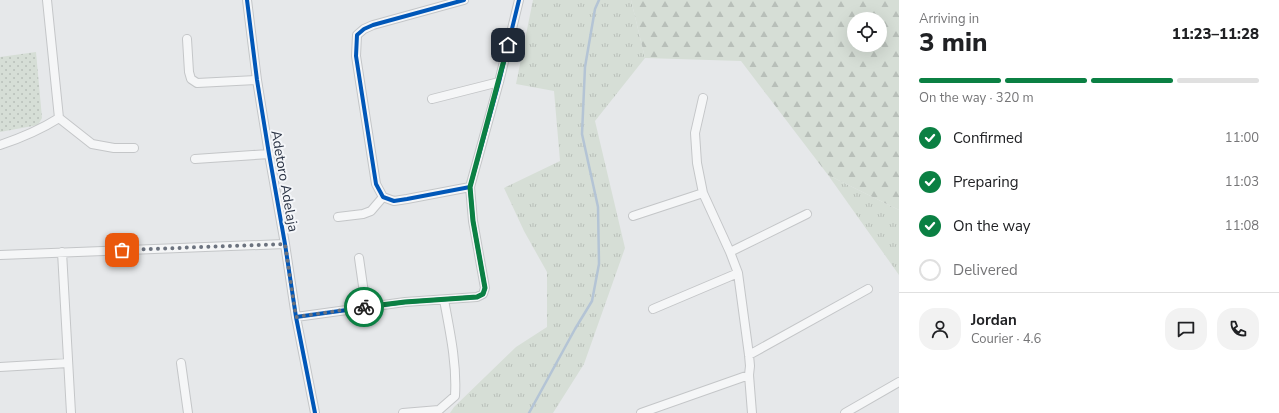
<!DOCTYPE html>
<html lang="en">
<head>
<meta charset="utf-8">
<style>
	body { margin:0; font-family:"Nunito Sans",sans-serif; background:#f2f2f2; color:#202124; height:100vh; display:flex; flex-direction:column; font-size:15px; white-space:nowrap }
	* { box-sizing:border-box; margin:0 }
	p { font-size:13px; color:#757577 }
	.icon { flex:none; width:22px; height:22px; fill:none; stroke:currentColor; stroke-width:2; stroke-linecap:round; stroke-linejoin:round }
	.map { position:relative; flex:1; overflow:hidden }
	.panel { display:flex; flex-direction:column; background:#fff; width:380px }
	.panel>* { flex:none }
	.tools { position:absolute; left:847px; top:12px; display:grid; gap:8px }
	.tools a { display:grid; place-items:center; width:40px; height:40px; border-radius:50%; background:#fff; box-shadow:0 4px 16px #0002; font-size:20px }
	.pin { position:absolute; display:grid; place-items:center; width:34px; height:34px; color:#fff; margin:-17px; border-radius:8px; box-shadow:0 2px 6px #0006 }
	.courier { position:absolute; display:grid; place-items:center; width:40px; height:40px; margin:-20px; border:3px solid #0b8043; border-radius:50%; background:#fff; color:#222; box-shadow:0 1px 5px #0007 }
	.head em { font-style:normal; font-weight:800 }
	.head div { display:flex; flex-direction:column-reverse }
	.head { display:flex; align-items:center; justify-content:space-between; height:68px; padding:0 20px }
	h1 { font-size:26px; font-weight:800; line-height:30px }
	.bar { display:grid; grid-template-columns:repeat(4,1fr); gap:6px 4px; align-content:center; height:48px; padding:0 20px }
	.bar i { height:5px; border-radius:3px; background:#e0e0e0 }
	.bar .on { background:#0b8043 }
	.bar p { grid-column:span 4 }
	.line { display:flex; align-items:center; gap:10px; padding:0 20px; border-top:1px solid #e0e0e0 }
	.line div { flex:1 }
	.round { display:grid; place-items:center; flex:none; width:42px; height:42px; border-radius:16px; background:#f2f2f2 }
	ol { padding:0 20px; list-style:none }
	li { display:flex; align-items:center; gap:12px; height:44px }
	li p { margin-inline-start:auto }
	li .icon { padding:4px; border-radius:50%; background:#0b8043; color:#fff; stroke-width:4 }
	li:last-child { color:#757577 }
	li i { width:22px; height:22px; border:2px solid #e0e0e0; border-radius:50% }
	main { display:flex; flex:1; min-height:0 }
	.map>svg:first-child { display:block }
	.grass { fill:url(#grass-tufts) }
	.forest { fill:url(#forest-firs); fill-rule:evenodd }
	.park { fill:url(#park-dots) }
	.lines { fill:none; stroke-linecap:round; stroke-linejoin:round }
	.stream { stroke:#b4c4d5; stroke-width:2.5 }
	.street-casing { stroke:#c4c6c8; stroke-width:10 }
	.street { stroke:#f5f6f7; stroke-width:8 }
	.cycleway-casing { stroke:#f4f6f9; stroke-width:6 }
	.cycleway { stroke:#0057b8; stroke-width:4 }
	.done { stroke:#6c737f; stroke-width:4; stroke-dasharray:0 7.2 }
	.route { stroke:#0b8043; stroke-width:5 }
	.labels { text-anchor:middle; stroke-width:4; stroke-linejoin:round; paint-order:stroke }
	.street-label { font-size:14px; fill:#2b3445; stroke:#f4f6f9 }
</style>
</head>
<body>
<main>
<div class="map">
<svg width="899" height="413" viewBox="0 0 899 413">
	<defs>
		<pattern id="grass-tufts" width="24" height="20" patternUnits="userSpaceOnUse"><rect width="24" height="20" fill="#d6ded6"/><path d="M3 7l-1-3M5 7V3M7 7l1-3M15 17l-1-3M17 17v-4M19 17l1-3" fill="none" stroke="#b8bfb9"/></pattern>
		<pattern id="forest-firs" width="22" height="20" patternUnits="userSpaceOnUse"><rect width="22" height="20" fill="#d6ded6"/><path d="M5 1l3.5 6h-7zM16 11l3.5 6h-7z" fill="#b8bfb9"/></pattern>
		<pattern id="park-dots" width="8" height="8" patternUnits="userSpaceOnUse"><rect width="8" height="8" fill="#d6ded6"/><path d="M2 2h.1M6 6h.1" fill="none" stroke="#b8bfb9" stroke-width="1.8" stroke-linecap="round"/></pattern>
	</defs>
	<rect width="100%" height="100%" fill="#e6e8ea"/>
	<path class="grass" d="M533 0H631L645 58 595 121 625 248 584 364 553 413H450L454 407 516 347 547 327V272L524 231 504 188 560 161 554 91 516 84Z
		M828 175 899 210V275Z"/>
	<path class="forest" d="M631 0H899V210L828 175 741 61 645 58ZM854 19H880V45H854Z"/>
	<path class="park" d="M36 52 42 118 38 125 0 132V57Z"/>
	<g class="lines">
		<path class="stream" d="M529 413 575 329 592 301 599 264 598 207 582 134 585 67 595 9 599 0"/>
		<defs>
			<path id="street" d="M247 0 257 80 269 154 285 244 296 317 315 413
				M464 0 373 25 364 29 357 35 356 56 376 184 383 197 394 201 407 199 470 187
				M187 39 189 72 191 79 197 83 257 80
				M703 98 695 133 697 163 703 193 730 252 738 273 749 355 750 366 749 375 752 413
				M432 99 499 82
				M59 118 92 144 114 148H134
				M0 145C21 138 40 130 59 118L47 0
				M195 159 269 154
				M633 216 703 193
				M338 217 363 214 371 211 383 197
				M62 252 71 413
				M730 252 807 214
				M0 255 285 244
				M359 258 366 307
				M653 309 738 273
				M296 317 405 302 477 297 483 294 485 288 473 221 470 187 499 82 519 0
				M749 355 868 289
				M181 363 188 413
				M0 367 68 363
				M403 413 439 410 455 396C457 364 450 332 444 300
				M641 413 749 375
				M845 413 899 382"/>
		</defs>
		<use href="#street" class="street-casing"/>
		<use href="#street" class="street"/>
		<defs>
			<path id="cycleway" d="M247 0 257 80 269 154 285 244 296 317 315 413
				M464 0 373 25 364 29 357 35 356 56 376 184 383 197 394 201 407 199 470 187
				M296 317 405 302 477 297 483 294 485 288 473 221 470 187 499 82 519 0"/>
		</defs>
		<use href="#cycleway" class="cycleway-casing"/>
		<use href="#cycleway" class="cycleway"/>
	</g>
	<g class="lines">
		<path class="done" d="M122 250 285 244 296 317 364 307"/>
		<path class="route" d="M364 307 405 302 477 297 483 294 485 288 473 221 470 187 508 45"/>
	</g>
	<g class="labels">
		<g class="street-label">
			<text transform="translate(285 181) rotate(80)" y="5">Adetoro Adelaja</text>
		</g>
	</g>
</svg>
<div class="tools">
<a><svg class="icon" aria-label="locate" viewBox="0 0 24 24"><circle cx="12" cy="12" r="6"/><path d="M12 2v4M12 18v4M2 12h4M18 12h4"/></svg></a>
</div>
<div class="pin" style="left:122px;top:250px;background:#ea580c"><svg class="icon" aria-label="bag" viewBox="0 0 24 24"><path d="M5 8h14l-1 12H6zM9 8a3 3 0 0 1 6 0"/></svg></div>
<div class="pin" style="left:508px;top:45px;background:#1f2937"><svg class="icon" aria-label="home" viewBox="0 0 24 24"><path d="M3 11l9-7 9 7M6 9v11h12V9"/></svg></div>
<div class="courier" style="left:364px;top:307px"><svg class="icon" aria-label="bike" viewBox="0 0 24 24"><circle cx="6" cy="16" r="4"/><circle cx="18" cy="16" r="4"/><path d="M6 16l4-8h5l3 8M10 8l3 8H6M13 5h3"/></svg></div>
</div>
<section class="panel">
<div class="head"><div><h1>3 min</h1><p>Arriving in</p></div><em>11:23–11:28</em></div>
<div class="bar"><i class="on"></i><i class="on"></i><i class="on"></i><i></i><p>On the way · 320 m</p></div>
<ol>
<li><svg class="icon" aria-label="check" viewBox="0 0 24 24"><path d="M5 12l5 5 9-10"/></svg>Confirmed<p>11:00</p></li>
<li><svg class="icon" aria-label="check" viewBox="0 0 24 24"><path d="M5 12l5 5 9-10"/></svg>Preparing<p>11:03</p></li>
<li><svg class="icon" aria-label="check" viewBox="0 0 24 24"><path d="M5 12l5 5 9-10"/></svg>On the way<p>11:08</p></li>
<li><i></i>Delivered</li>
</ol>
<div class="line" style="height:72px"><a class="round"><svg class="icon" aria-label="person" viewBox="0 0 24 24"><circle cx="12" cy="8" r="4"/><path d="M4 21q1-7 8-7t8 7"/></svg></a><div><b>Jordan</b><p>Courier · 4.6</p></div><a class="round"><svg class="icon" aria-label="chat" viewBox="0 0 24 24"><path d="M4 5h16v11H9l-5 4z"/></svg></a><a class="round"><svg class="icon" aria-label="phone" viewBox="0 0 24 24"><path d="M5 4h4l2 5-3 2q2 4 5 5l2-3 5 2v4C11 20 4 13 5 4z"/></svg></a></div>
</section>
</main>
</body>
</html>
